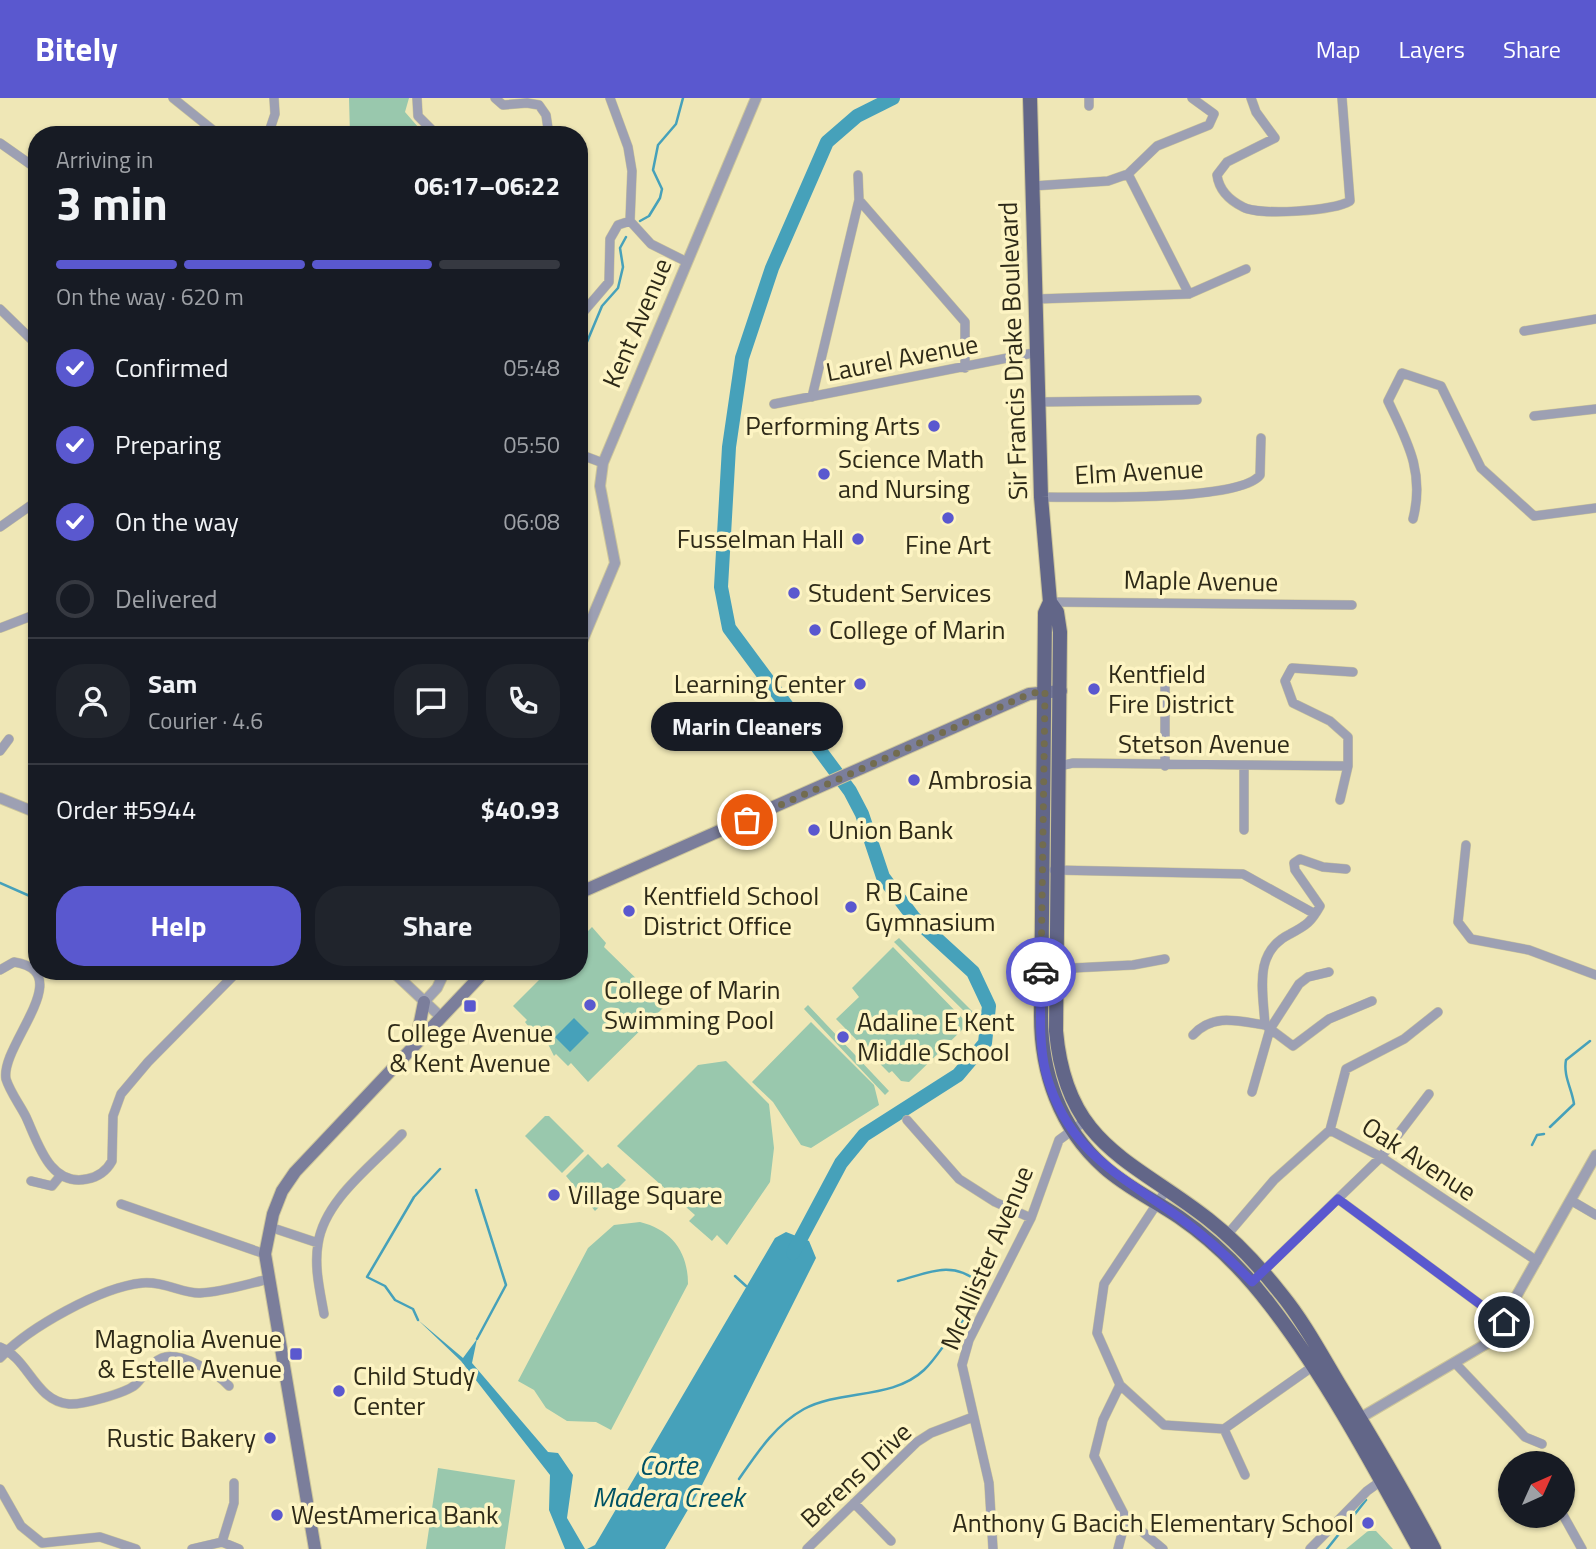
<!DOCTYPE html>
<html lang="en">
<head>
<meta charset="utf-8">
<style>
	body { margin:0; font-family:"Titillium Web",sans-serif; background:#20242c; color:#f1f3f6; height:100vh; display:flex; flex-direction:column; font-size:26px; white-space:nowrap }
	* { box-sizing:border-box; margin:0 }
	p { font-size:23px; color:#9ea1a6 }
	.icon { flex:none; width:38px; height:38px; fill:none; stroke:currentColor; stroke-width:2; stroke-linecap:round; stroke-linejoin:round }
	.map { position:relative; flex:1; overflow:hidden }
	.drawer { position:absolute; left:28px; top:28px; width:560px; height:854px; display:flex; flex-direction:column; background:#171b24; border-radius:28px; box-shadow:0 2px 5px #0004 }
	.drawer>* { flex:none }
	.needle { width:46px; rotate:45deg }
	.buttons { position:absolute; left:1498px; top:1353px; display:grid; gap:14px }
	.buttons a { display:grid; place-items:center; width:77px; height:77px; border-radius:50%; background:#171b24; box-shadow:0 2px 5px #0004; font-size:35px }
	.pin { position:absolute; display:grid; place-items:center; width:60px; height:60px; color:#fff; margin:-30px; border:4px solid #fff; border-radius:50%; box-shadow:0 2px 7px #0007 }
	.courier { position:absolute; display:grid; place-items:center; width:70px; height:70px; margin:-35px; border:5px solid #5a58cf; border-radius:50%; background:#fff; color:#222; box-shadow:0 2px 9px #0007 }
	.bubble { position:absolute; height:49px; border-radius:24px; background:#171b24; box-shadow:0 2px 5px #0004; font-size:23px; font-weight:700; line-height:49px; text-align:center }
	.head em { font-style:normal; font-weight:700 }
	.head div { display:flex; flex-direction:column-reverse }
	.head { display:flex; align-items:center; justify-content:space-between; height:119px; padding:0 28px }
	h1 { font-size:46px; font-weight:700; line-height:52px }
	.bar { display:grid; grid-template-columns:repeat(4,1fr); gap:10px 7px; align-content:center; height:84px; padding:0 28px }
	.bar i { height:9px; border-radius:5px; background:#363941 }
	.bar .on { background:#5a58cf }
	.bar p { grid-column:span 4 }
	.line { display:flex; align-items:center; gap:18px; padding:0 28px; border-top:2px solid #363941 }
	.line div { flex:1 }
	.round { display:grid; place-items:center; flex:none; width:74px; height:74px; border-radius:28px; background:#20242c }
	ol { padding:0 28px; list-style:none }
	li { display:flex; align-items:center; gap:21px; height:77px }
	li p { margin-inline-start:auto }
	li .icon { padding:7px; border-radius:50%; background:#5a58cf; color:#fff; stroke-width:4 }
	li:last-child { color:#9ea1a6 }
	li i { width:38px; height:38px; border:4px solid #363941; border-radius:50% }
	.primary-button { display:flex; gap:14px; margin-top:auto; padding:14px 28px }
	.primary-button a { flex:1; height:80px; border-radius:28px; background:#5a58cf; color:#fff; font-size:28px; font-weight:700; line-height:80px; text-align:center }
	.primary-button a+a { background:#20242c; color:#f1f3f6 }
	header { display:flex; align-items:center; gap:42px; box-sizing:border-box; height:98px; padding:0 35px; background:#5a58cf; color:#fff }
	header strong { font-size:33px }
	nav { display:flex; gap:38px; margin-inline-start:auto; font-size:24px }
	.map>svg:first-child { display:block }
	.green { fill:#99c8ad }
	.water { fill:#46a1ba }
	.lines { fill:none; stroke-linecap:round; stroke-linejoin:round }
	.stream { stroke:#46a1ba; stroke-width:2.5 }
	.river { stroke:#46a1ba; stroke-width:14 }
	.minor-casing { stroke:#ccc59a; stroke-width:10 }
	.tertiary-casing { stroke:#ccc59a; stroke-width:12 }
	.secondary-casing { stroke:#ccc59a; stroke-width:14 }
	.primary-casing { stroke:#ccc59a; stroke-width:16 }
	.minor { stroke:#9da0b3; stroke-width:9 }
	.tertiary { stroke:#9da0b3; stroke-width:10 }
	.secondary { stroke:#7b7e9b; stroke-width:12 }
	.primary { stroke:#626688; stroke-width:14 }
	.done { stroke:#726c4f; stroke-width:7; stroke-dasharray:0 12.6 }
	.route { stroke:#5a58cf; stroke-width:9 }
	.poi-dot { fill:#5a58cf; stroke:#fdf4c3; stroke-width:2.5 }
	.labels { text-anchor:middle; stroke-width:7; stroke-linejoin:round; paint-order:stroke }
	.street-label { font-size:26px; fill:#2e2a18; stroke:#fdf4c3 }
	.poi-label { font-size:26px; fill:#2e2a18; stroke:#fdf4c3; text-anchor:start }
	.water-label { font-size:28px; font-style:italic; fill:#005264; stroke:#fdf4c3 }
</style>
</head>
<body>
<header>
<strong>Bitely</strong>
<nav><a>Map</a><a>Layers</a><a>Share</a></nav>
</header>
<div class="map">
<svg width="1596" height="1451" viewBox="0 0 1596 1451">
	<rect width="100%" height="100%" fill="#efe7b6"/>
	<path class="green" d="M349 0H409L405 14 425 37H350Z
		M592 829 606 845 604 849 649 893 652 891 667 906 588 984 571 965 568 968 556 956 554 958 548 946 550 942 547 940 541 945 525 924 527 922 513 908 548 873H579V842Z
		M899 840 974 915 970 919 894 844Z
		M893 849 968 926 909 984 901 983 892 973 889 975 836 921 859 899 852 890Z
		M808 907 889 993 885 997 804 911Z
		M811 924 874 987 879 1007 811 1050 801 1047 773 1004 752 984Z
		M726 963 769 1006 774 1050 770 1084 727 1147 717 1137 712 1143 689 1123 695 1117 617 1048 698 967Z
		M545 1018H549L584 1053 562 1075 525 1038Z
		M588 1056 602 1070 608 1065 626 1082 595 1113 566 1078Z
		M640 1124C672 1132 688 1154 688 1186L611 1332 596 1324 567 1323 546 1310 534 1292 518 1283 588 1150 614 1127Z
		M438 1370 515 1382 505 1451H426Z
		M1368 1433H1376L1393 1451H1346Z"/>
	<path class="water" d="M574 920 589 935 570 954 555 939Z
		M786 1134 809 1143 816 1160 700 1391 665 1451H587L595 1447 775 1140Z
		M418 1222 463 1260 477 1241 472 1265 548 1354 558 1355 573 1377 567 1420 585 1451H565L549 1412 550 1377 461 1263Z"/>
	<g class="lines">
		<path class="stream" d="M640 123 649 118 660 100 662 91 653 72 658 47 676 26 683 0
			M579 263 602 208 618 190 623 169 620 150 626 139
			M0 785 32 799 37 796
			M1550 1029 1574 1006C1572 991 1563 978 1566 962L1590 943
			M1532 1047 1537 1037 1544 1036
			M476 1092 506 1187 477 1241
			M735 1178 746 1188
			M418 1222 413 1211 395 1202 385 1188 367 1179 414 1099 440 1071
			M739 1381C757 1355 775 1327 804 1311 841 1291 892 1302 924 1272 935 1262 944 1246 954 1234 967 1216 978 1206 978 1184 952 1162 928 1175 898 1183
			M1327 1451 1366 1402"/>
		<path class="river" d="M793 1155 841 1065 864 1037 958 977 985 945 989 908 973 874 914 820 883 779 862 716 850 693 729 530 721 489 729 349 742 260 772 170 827 44 857 18 893 0"/>
		<defs>
			<path id="minor" d="M173 0 219 37
				M417 0 418 18 437 37
				M495 0 503 7 527 5 539 7 546 17 549 37
				M610 0 628 49 632 73 630 123 651 146 687 164
				M1089 0V8
				M1251 0 1256 14 1275 40 1227 64 1217 77C1219 92 1229 102 1243 109 1259 118 1334 113 1350 103L1342 0
				M268 37 275 16 274 0
				M0 45 37 71
				M1128 76 1189 196
				M1033 88 1108 83 1128 76 1157 48 1209 27 1214 16 1192 0
				M859 102 965 224V270
				M1037 201 1189 196 1246 171
				M0 211 37 247
				M579 219 609 184 610 141 618 127 630 123
				M1524 233 1596 221
				M812 299 859 102 858 77
				M1039 304 1197 302
				M774 306 1038 254
				M1534 318 1596 311
				M579 356 603 365
				M1041 399C1080 399 1240 404 1260 377L1261 340
				M1413 421C1425 374 1407 343 1388 303L1402 275 1441 288 1481 370 1534 418 1596 410
				M0 429 37 403
				M1050 504 1352 507
				M0 530 34 517
				M1165 583V668
				M0 653 9 641
				M1060 668 1073 665 1348 668
				M1340 702 1348 668V639L1330 623 1293 605 1285 583 1292 570 1353 574
				M1244 732V668
				M1466 747 1458 824 1471 841 1529 852 1596 877
				M1346 771 1323 769 1300 761 1294 765 1295 772 1320 808C1311 824 1307 827 1290 836 1253 854 1263 892 1265 927L1293 948 1329 921 1372 903
				M1054 772 1243 776 1315 816
				M1053 871 1133 867 1165 861
				M0 872 14 864C79 874 0 947 6 981 10 994 20 1007 26 1019 38 1045 50 1089 87 1081 98 1079 107 1072 112 1063L113 1018 121 996 148 964 238 873
				M1193 937C1213 915 1238 923 1265 927
				M1252 994 1270 931 1299 886 1308 879 1329 874
				M907 1022 959 1081 995 1104 1031 1120
				M1330 1032 1346 971 1404 941 1438 914
				M31 1083 52 1088 61 1077
				M1166 1092 1104 1186 1097 1235 1120 1287 1164 1327 1224 1331 1312 1269
				M1338 1101 1504 1224
				M1572 1103 1596 1117
				M121 1106 265 1156
				M270 1129 318 1145
				M1227 1137 1274 1082 1330 1032 1381 1059 1537 1163
				M1252 1184 1381 1059 1429 996
				M324 1216C320 1193 314 1169 318 1146 324 1102 373 1067 402 1036
				M0 1249C29 1261 35 1303 69 1306 82 1307 126 1295 135 1287 144 1279 151 1264 162 1260 180 1253 217 1275 229 1288
				M0 1260C28 1230 101 1189 142 1185 164 1183 184 1196 200 1195 223 1194 247 1186 269 1181
				M1456 1266 1525 1339 1542 1346
				M1224 1331 1245 1377
				M0 1391 21 1428 42 1445 100 1439 136 1451
				M854 1405 891 1443
				M1563 1417 1582 1451
				M1126 1420 1163 1451
				M222 1444 234 1405V1385
				M222 1444 239 1451
				M192 1451 222 1444
				M807 1451 917 1344 931 1335 973 1319
				M993 1451 989 1385 962 1267 969 1242 1031 1120 1059 1042 1085 1023
				M1118 1451 1126 1420 1094 1358 1103 1322 1120 1287
				M1310 1451 1367 1393 1381 1383"/>
			<path id="tertiary" d="M579 551 615 465 600 388 603 365 756 0
				M0 700 37 715
				M392 873 441 919
				M424 904 437 890 445 873
				M1355 1323 1491 1243 1596 1057"/>
			<path id="secondary" d="M579 795 1029 596 1061 593
				M416 944 424 904
				M315 1451 265 1156 273 1116 282 1093 295 1074 485 873"/>
			<path id="primary" d="M1030 0 1041 399 1050 504 1045 515 1041 918C1041 975 1060 1030 1104 1069 1126 1089 1154 1102 1179 1119 1214 1143 1244 1173 1270 1207 1326 1279 1375 1371 1419 1451
				M1050 504 1057 514 1060 534 1056 933C1066 1047 1131 1061 1208 1121 1236 1143 1260 1169 1282 1197 1304 1224 1321 1256 1339 1286 1372 1340 1405 1395 1434 1451"/>
		</defs>
		<use href="#minor" class="minor-casing"/>
		<use href="#tertiary" class="tertiary-casing"/>
		<use href="#secondary" class="secondary-casing"/>
		<use href="#primary" class="primary-casing"/>
		<use href="#minor" class="minor"/>
		<use href="#tertiary" class="tertiary"/>
		<use href="#secondary" class="secondary"/>
		<use href="#primary" class="primary"/>
	</g>
	<g class="lines">
		<path class="done" d="M747 722 1029 596 1045 593 1041 874"/>
		<path class="route" d="M1041 874C1041 907 1038 943 1046 975 1068 1055 1119 1076 1180 1120 1206 1139 1230 1161 1252 1184L1338 1101 1504 1224"/>
	</g>
	<g class="poi-dot">
		<circle cx="934" cy="328" r="7"/>
		<circle cx="824" cy="376" r="7"/>
		<circle cx="948" cy="420" r="7"/>
		<circle cx="858" cy="441" r="7"/>
		<circle cx="794" cy="495" r="7"/>
		<circle cx="815" cy="532" r="7"/>
		<circle cx="860" cy="586" r="7"/>
		<circle cx="1094" cy="591" r="7"/>
		<circle cx="914" cy="682" r="7"/>
		<circle cx="814" cy="732" r="7"/>
		<circle cx="851" cy="809" r="7"/>
		<circle cx="629" cy="813" r="7"/>
		<circle cx="590" cy="907" r="7"/>
		<rect x="463" y="901" width="14" height="14" rx="3.5"/>
		<circle cx="843" cy="939" r="7"/>
		<circle cx="554" cy="1097" r="7"/>
		<rect x="289" y="1249" width="14" height="14" rx="3.5"/>
		<circle cx="339" cy="1293" r="7"/>
		<circle cx="270" cy="1340" r="7"/>
		<circle cx="277" cy="1417" r="7"/>
		<circle cx="1368" cy="1425" r="7"/>
	</g>
	<g class="labels">
		<g class="street-label">
			<text transform="translate(637 225) rotate(-67)" y="9">Kent Avenue</text>
			<text transform="translate(1013 253) rotate(-92)" y="9">Sir Francis Drake Boulevard</text>
			<text transform="translate(902 260) rotate(-11)" y="9">Laurel Avenue</text>
			<text transform="translate(1139 374) rotate(-3)" y="9">Elm Avenue</text>
			<text transform="translate(1201 483) rotate(1)" y="9">Maple Avenue</text>
			<text x="1204" y="655">Stetson Avenue</text>
			<text transform="translate(1419 1061) rotate(33)" y="9">Oak Avenue</text>
			<text transform="translate(987 1160) rotate(-67)" y="9">McAllister Avenue</text>
			<text transform="translate(856 1377) rotate(-43)" y="9">Berens Drive</text>
		</g>
		<g class="poi-label">
			<text x="920" y="337" text-anchor="end">Performing Arts</text>
			<text x="838" y="370">Science Math<tspan x="838" dy="30">and Nursing</tspan></text>
			<text x="844" y="450" text-anchor="end">Fusselman Hall</text>
			<text x="948" y="456" text-anchor="middle">Fine Art</text>
			<text x="808" y="504">Student Services</text>
			<text x="829" y="541">College of Marin</text>
			<text x="1108" y="585">Kentfield<tspan x="1108" dy="30">Fire District</tspan></text>
			<text x="846" y="595" text-anchor="end">Learning Center</text>
			<text x="928" y="691">Ambrosia</text>
			<text x="828" y="741">Union Bank</text>
			<text x="865" y="803">R B Caine<tspan x="865" dy="30">Gymnasium</tspan></text>
			<text x="643" y="807">Kentfield School<tspan x="643" dy="30">District Office</tspan></text>
			<text x="604" y="901">College of Marin<tspan x="604" dy="30">Swimming Pool</tspan></text>
			<text x="857" y="933">Adaline E Kent<tspan x="857" dy="30">Middle School</tspan></text>
			<text x="470" y="944" text-anchor="middle">College Avenue<tspan x="470" dy="30">&amp; Kent Avenue</tspan></text>
			<text x="568" y="1106">Village Square</text>
			<text x="282" y="1250" text-anchor="end">Magnolia Avenue<tspan x="282" dy="30">&amp; Estelle Avenue</tspan></text>
			<text x="353" y="1287">Child Study<tspan x="353" dy="30">Center</tspan></text>
			<text x="256" y="1349" text-anchor="end">Rustic Bakery</text>
			<text x="291" y="1426">WestAmerica Bank</text>
			<text x="1354" y="1434" text-anchor="end">Anthony G Bacich Elementary School</text>
		</g>
		<g class="water-label">
			<text x="668" y="1377">Corte<tspan x="668" dy="32">Madera Creek</tspan></text>
		</g>
	</g>
</svg>
<div class="buttons">
<a><svg class="needle" viewBox="-14 -14 28 28"><path d="M0-13l5 13h-10z" fill="#e53935"/><path d="M0 13l5-13h-10z" fill="#9ea1a6"/></svg></a>
</div>
<div class="pin" style="left:747px;top:722px;background:#ea580c"><svg class="icon" aria-label="bag" viewBox="0 0 24 24"><path d="M5 8h14l-1 12H6zM9 8a3 3 0 0 1 6 0"/></svg></div>
<div class="pin" style="left:1504px;top:1224px;background:#1f2937"><svg class="icon" aria-label="home" viewBox="0 0 24 24"><path d="M3 11l9-7 9 7M6 9v11h12V9"/></svg></div>
<div class="courier" style="left:1041px;top:874px"><svg class="icon" aria-label="car" viewBox="0 0 24 24"><path d="M5 17H2v-5l4-1 3-4h7l3 4 3 1v5h-3M9 17h6M6 11h13"/><circle cx="7" cy="17" r="2"/><circle cx="17" cy="17" r="2"/></svg></div>
<div class="bubble" style="left:651px;top:604px;width:192px">Marin Cleaners</div>
<section class="drawer">
<div class="head"><div><h1>3 min</h1><p>Arriving in</p></div><em>06:17–06:22</em></div>
<div class="bar"><i class="on"></i><i class="on"></i><i class="on"></i><i></i><p>On the way · 620 m</p></div>
<ol>
<li><svg class="icon" aria-label="check" viewBox="0 0 24 24"><path d="M5 12l5 5 9-10"/></svg>Confirmed<p>05:48</p></li>
<li><svg class="icon" aria-label="check" viewBox="0 0 24 24"><path d="M5 12l5 5 9-10"/></svg>Preparing<p>05:50</p></li>
<li><svg class="icon" aria-label="check" viewBox="0 0 24 24"><path d="M5 12l5 5 9-10"/></svg>On the way<p>06:08</p></li>
<li><i></i>Delivered</li>
</ol>
<div class="line" style="height:126px"><a class="round"><svg class="icon" aria-label="person" viewBox="0 0 24 24"><circle cx="12" cy="8" r="4"/><path d="M4 21q1-7 8-7t8 7"/></svg></a><div><b>Sam</b><p>Courier · 4.6</p></div><a class="round"><svg class="icon" aria-label="chat" viewBox="0 0 24 24"><path d="M4 5h16v11H9l-5 4z"/></svg></a><a class="round"><svg class="icon" aria-label="phone" viewBox="0 0 24 24"><path d="M5 4h4l2 5-3 2q2 4 5 5l2-3 5 2v4C11 20 4 13 5 4z"/></svg></a></div>
<div class="line" style="height:91px"><div>Order #5944</div><b>$40.93</b></div>
<div class="primary-button"><a>Help</a><a>Share</a></div>
</section>
</div>
</body>
</html>
